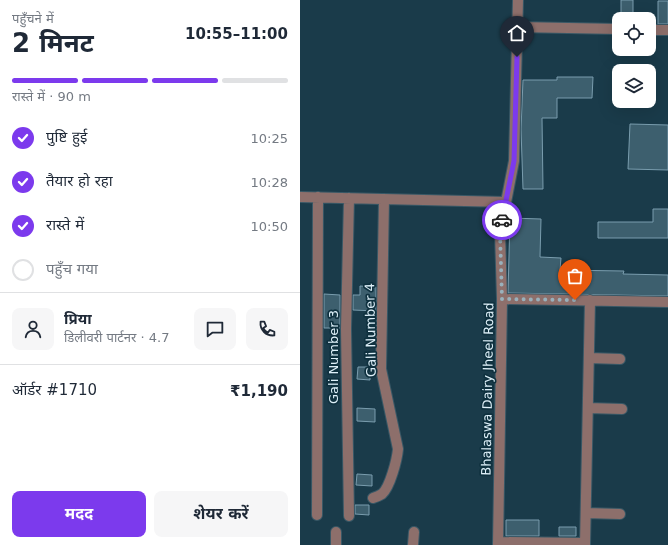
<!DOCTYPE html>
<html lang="hi">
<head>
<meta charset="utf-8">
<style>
	body { margin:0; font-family:"DejaVu Sans","Noto Sans Devanagari",sans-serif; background:#f6f6f7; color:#1f2937; height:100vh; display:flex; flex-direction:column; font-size:15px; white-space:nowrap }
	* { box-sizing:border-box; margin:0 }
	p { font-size:13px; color:#747a83 }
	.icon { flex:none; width:22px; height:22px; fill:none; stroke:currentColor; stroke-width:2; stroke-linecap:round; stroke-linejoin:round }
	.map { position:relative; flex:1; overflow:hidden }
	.drawer { display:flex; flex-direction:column; background:#fff; width:300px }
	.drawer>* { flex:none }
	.buttons { position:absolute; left:312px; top:12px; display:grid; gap:8px }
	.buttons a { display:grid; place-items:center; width:44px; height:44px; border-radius:8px; background:#fff; box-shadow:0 4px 16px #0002; font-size:20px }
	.pin { position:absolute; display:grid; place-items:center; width:34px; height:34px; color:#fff; margin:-41px -17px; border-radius:50% 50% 50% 0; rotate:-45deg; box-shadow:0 0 4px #0007 }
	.pin .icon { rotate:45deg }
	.courier { position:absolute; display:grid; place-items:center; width:40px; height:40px; margin:-20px; border:3px solid #7c3aed; border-radius:50%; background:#fff; color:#222; box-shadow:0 1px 5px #0007 }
	.headline em { font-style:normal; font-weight:700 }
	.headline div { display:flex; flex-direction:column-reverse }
	.headline { display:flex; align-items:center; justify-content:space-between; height:68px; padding:0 12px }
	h1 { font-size:26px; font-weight:700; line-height:30px }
	.bar { display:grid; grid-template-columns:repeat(4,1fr); gap:6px 4px; align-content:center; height:48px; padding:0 12px }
	.bar i { height:5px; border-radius:3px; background:#e0e1e3 }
	.bar .current { background:#7c3aed }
	.bar p { grid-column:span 4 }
	.line { display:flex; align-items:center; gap:10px; padding:0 12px; border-top:1px solid #e0e1e3 }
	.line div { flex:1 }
	.round { display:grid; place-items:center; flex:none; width:42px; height:42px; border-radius:8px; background:#f6f6f7 }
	ol { padding:0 12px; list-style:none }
	li { display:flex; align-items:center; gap:12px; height:44px }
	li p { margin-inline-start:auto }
	li .icon { padding:4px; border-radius:50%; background:#7c3aed; color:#fff; stroke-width:4 }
	li:last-child { color:#747a83 }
	li i { width:22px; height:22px; border:2px solid #e0e1e3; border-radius:50% }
	.cta { display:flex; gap:8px; margin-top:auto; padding:8px 12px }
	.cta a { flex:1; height:46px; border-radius:8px; background:#7c3aed; color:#fff; font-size:16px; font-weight:700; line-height:46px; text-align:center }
	.cta a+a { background:#f6f6f7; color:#1f2937 }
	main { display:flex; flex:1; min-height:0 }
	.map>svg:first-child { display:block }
	.building { fill:#3d5f6e; stroke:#7a9dae }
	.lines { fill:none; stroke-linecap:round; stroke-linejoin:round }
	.minor-casing { stroke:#395866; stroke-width:12 }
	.minor { stroke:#8d6f6b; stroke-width:10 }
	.done { stroke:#99b1bc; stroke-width:4; stroke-dasharray:0 7.2 }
	.route { stroke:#7c3aed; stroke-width:5 }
	.labels { text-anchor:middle; stroke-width:3.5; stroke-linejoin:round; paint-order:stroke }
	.street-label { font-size:13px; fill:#def0f9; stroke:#0f313f }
</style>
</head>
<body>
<main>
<section class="drawer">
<div class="headline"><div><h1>2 मिनट</h1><p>पहुँचने में</p></div><em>10:55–11:00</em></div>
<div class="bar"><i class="current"></i><i class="current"></i><i class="current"></i><i></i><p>रास्ते में · 90 m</p></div>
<ol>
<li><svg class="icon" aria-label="check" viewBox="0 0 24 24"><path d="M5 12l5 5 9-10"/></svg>पुष्टि हुई<p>10:25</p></li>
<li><svg class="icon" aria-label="check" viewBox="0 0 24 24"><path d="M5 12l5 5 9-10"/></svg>तैयार हो रहा<p>10:28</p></li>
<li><svg class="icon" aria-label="check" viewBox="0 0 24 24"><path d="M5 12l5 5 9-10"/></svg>रास्ते में<p>10:50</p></li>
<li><i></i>पहुँच गया</li>
</ol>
<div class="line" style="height:72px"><a class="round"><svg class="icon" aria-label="person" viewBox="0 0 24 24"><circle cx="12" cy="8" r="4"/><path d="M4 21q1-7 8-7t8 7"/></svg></a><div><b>प्रिया</b><p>डिलीवरी पार्टनर · 4.7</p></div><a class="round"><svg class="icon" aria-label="chat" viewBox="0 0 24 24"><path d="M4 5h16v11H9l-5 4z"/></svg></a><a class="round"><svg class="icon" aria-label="phone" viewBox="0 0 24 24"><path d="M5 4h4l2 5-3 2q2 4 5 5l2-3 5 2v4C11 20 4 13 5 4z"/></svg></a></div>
<div class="line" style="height:52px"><div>ऑर्डर #1710</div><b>₹1,190</b></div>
<div class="cta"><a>मदद</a><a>शेयर करें</a></div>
</section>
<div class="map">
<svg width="368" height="545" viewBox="0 0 368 545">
	<rect width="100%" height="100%" fill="#1a3b4a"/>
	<path class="building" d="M321 0H333V19H321Z
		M358 1H368V24H358Z
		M257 77H293L292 98H257V118H242L243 189H223L221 129 223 80H257Z
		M330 124 368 125V170L328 169Z
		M353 209H368V238H298V222H353Z
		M210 218 241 219 240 257 261 258 260 270 324 271 323 274 368 275V296L208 293Z
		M60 286 76 287V311L53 310V295H60Z
		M24 294 40 295V328H24Z
		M58 367H70V380L57 379Z
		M57 408 75 409V422L57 421Z
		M57 474 72 475V486L56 485Z
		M55 505H69V515L55 514Z
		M206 520H239V536H206Z
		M259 527H276V536H259Z"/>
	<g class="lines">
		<defs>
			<path id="minor" d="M217 27 319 29
				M349 30H368
				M0 197 206 202
				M202 299 368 302
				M289 358 320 359
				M288 408 322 409
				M73 498C76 497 79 496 82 494 90 487 97 460 98 449L81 369 84 199
				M286 513 320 514
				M17 515 18 197
				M49 516 46 329 49 198
				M198 542 285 543
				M36 545V532
				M113 545 114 532
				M198 545 202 299 200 233 214 161 218 0
				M285 545 290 300"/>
		</defs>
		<use href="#minor" class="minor-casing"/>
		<use href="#minor" class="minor"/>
	</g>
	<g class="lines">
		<path class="done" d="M202 220 200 233 202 299 275 300"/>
		<path class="route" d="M202 220 214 161 217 57"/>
	</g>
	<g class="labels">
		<g class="street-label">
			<text transform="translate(70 330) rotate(-91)" y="5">Gali Number 4</text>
			<text transform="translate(33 357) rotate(-90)" y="5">Gali Number 3</text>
			<text transform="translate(187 389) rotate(-89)" y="5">Bhalaswa Dairy Jheel Road</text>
		</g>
	</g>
</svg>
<div class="buttons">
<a><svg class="icon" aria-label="locate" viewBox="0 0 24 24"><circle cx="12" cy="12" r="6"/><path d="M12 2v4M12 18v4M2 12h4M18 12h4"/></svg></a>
<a><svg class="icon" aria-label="layers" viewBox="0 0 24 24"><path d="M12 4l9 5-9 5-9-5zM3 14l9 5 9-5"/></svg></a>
</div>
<div class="pin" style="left:275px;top:300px;background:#ea580c"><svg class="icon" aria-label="bag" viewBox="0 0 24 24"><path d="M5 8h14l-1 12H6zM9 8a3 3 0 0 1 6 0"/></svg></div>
<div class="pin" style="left:217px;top:57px;background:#1f2937"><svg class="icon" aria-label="home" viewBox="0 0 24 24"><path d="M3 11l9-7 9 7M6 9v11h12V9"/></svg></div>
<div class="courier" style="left:202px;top:220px"><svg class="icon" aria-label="car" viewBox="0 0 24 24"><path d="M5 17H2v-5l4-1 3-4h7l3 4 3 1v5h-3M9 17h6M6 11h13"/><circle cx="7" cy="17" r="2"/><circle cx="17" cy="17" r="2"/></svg></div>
</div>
</main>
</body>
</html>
